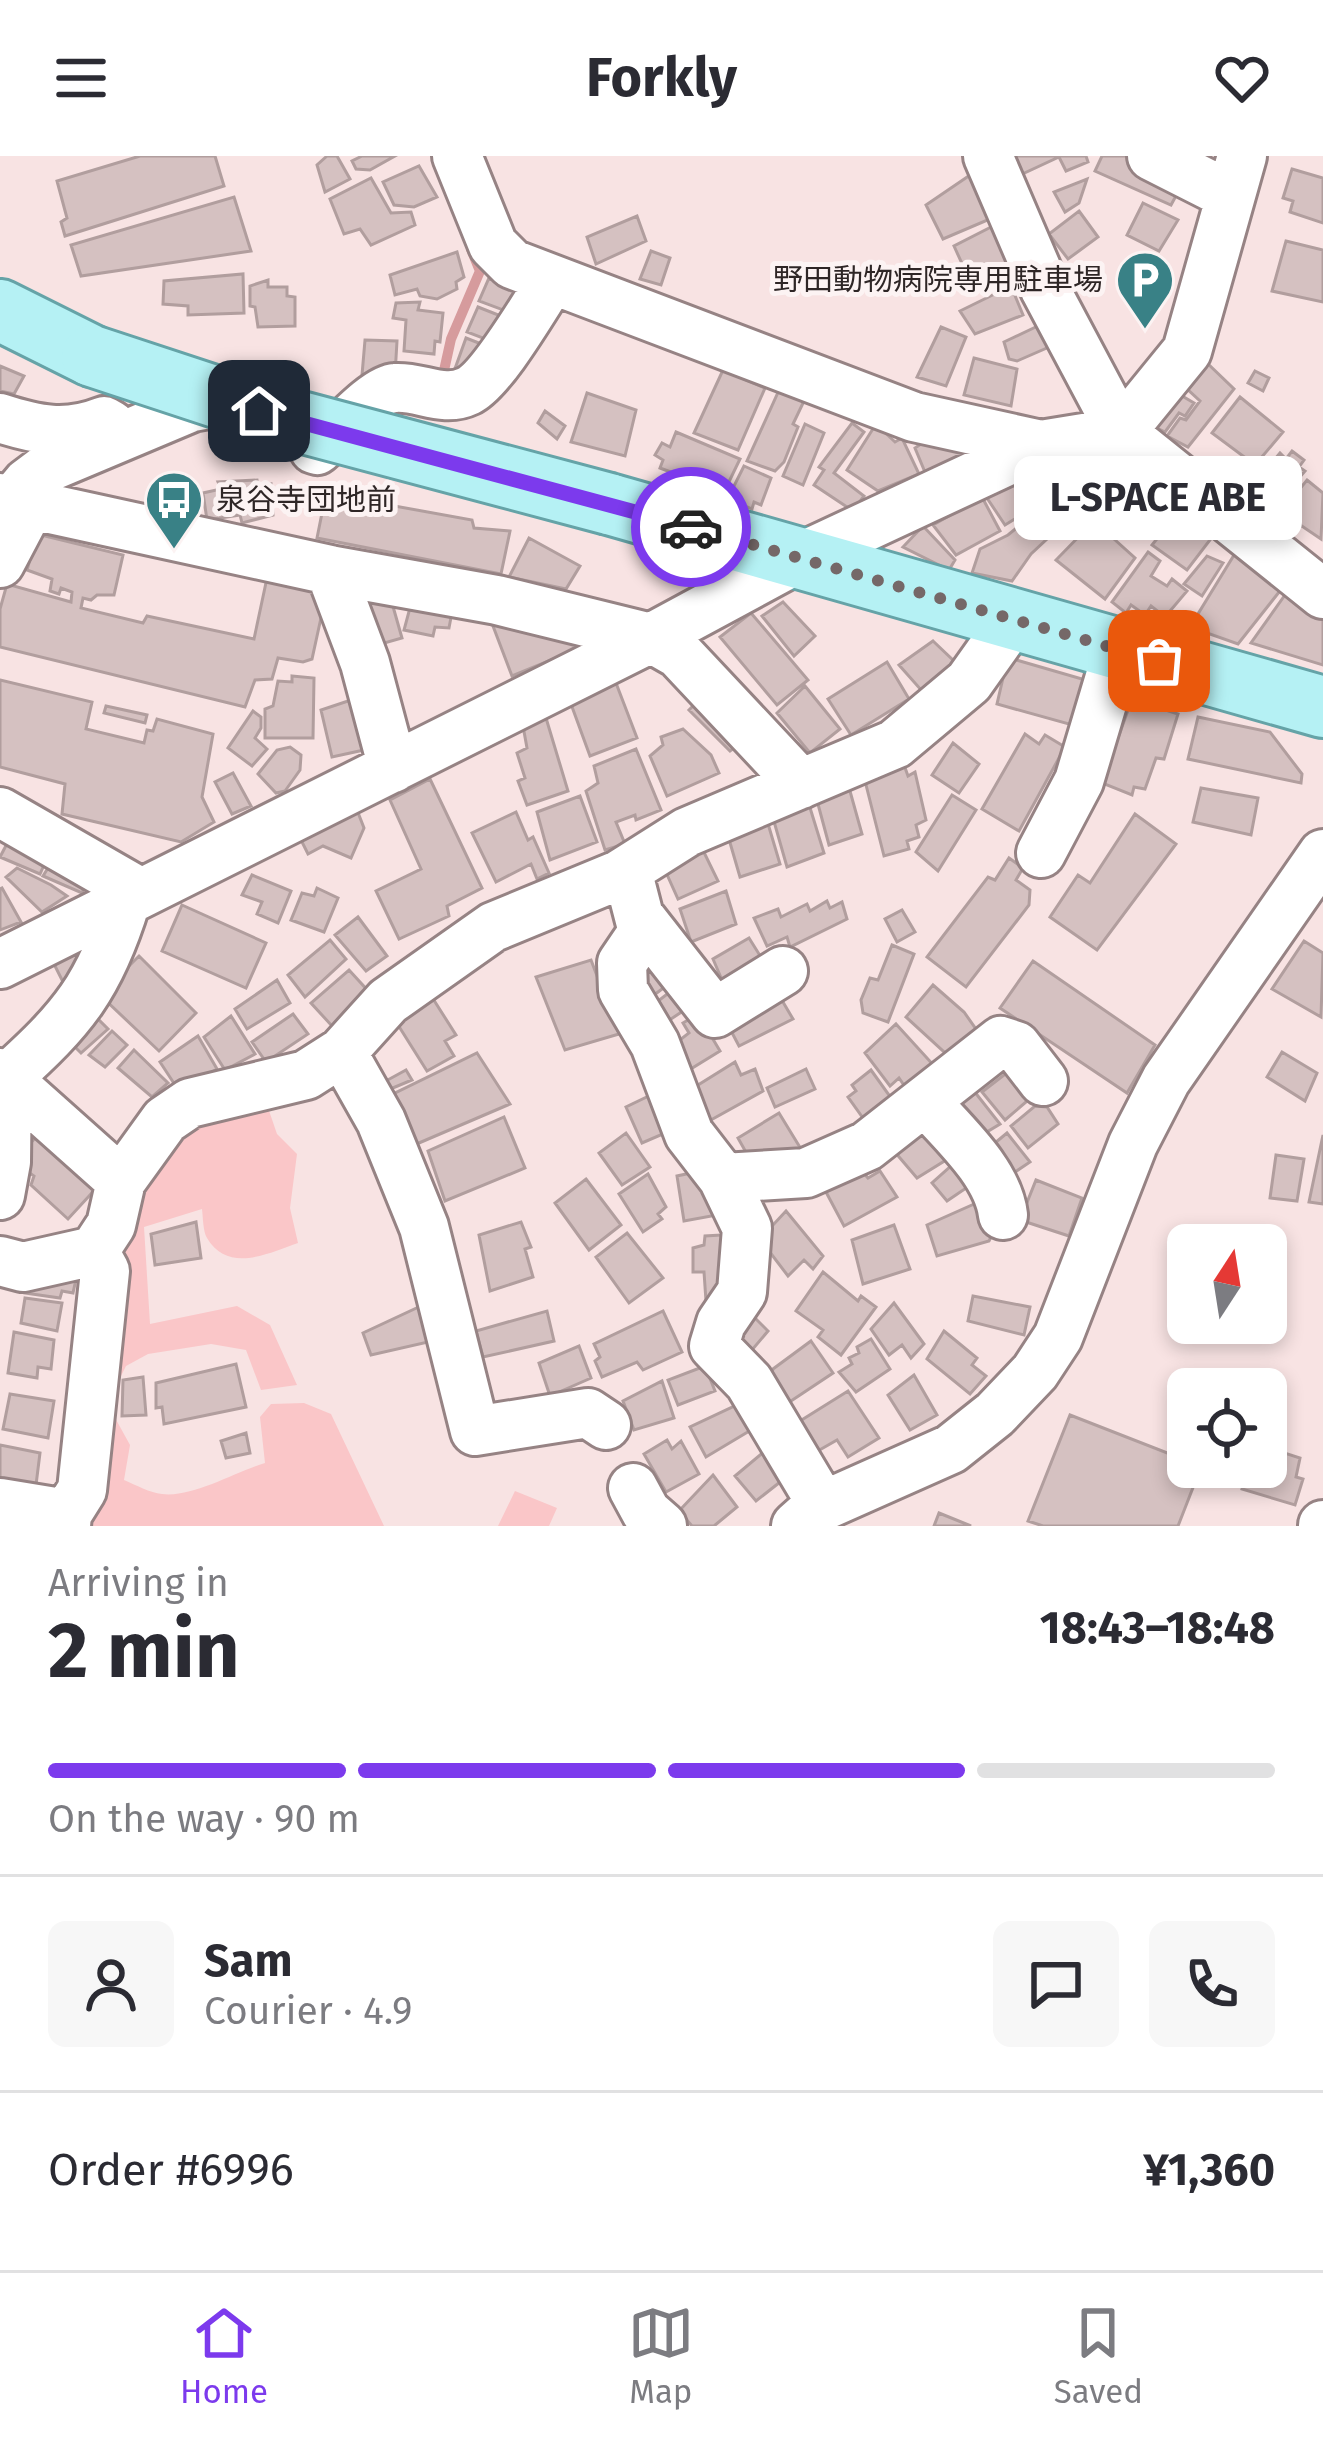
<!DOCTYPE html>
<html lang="en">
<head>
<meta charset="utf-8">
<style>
	body { margin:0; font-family:"Fira Sans","Noto Sans JP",sans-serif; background:#f7f7f7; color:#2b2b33; height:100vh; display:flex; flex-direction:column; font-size:45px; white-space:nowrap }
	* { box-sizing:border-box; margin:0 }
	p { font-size:39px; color:#7c7c81 }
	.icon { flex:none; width:66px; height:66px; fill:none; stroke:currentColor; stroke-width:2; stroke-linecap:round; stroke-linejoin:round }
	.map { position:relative; height:1370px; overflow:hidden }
	.details { display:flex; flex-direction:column; background:#fff; flex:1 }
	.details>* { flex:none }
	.needle { width:78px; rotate:12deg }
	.tools { position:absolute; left:1167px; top:1068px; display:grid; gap:24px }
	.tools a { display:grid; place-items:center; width:120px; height:120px; border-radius:18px; background:#fff; box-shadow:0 6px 18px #0003; font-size:60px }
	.pin { position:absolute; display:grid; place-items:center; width:102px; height:102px; color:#fff; margin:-51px; border-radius:24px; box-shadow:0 6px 18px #0006 }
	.courier { position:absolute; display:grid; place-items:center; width:120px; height:120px; margin:-60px; border:9px solid #7c3aed; border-radius:50%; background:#fff; color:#222; box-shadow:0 3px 15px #0007 }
	.bubble { position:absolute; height:84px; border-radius:18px; background:#fff; box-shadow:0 6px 18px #0003; font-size:39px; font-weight:700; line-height:84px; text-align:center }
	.head em { font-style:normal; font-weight:700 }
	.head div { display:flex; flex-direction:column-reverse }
	.head { display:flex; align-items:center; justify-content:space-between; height:204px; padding:0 48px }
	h1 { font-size:78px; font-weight:700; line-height:90px }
	.bar { display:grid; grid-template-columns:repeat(4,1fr); gap:18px 12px; align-content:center; height:144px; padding:0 48px }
	.bar i { height:15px; border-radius:9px; background:#e1e1e2 }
	.bar .on { background:#7c3aed }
	.bar p { grid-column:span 4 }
	.line { display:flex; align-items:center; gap:30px; padding:0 48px; border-top:3px solid #e1e1e2 }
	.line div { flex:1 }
	.round { display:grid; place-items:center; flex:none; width:126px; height:126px; border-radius:18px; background:#f7f7f7 }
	header { display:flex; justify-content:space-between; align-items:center; height:156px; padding:0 48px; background:#fff; font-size:54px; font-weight:700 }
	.menu { display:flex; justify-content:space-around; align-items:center; height:168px; border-top:3px solid #e1e1e2; background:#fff; font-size:33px; color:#7c7c81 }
	.menu a { display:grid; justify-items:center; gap:6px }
	.menu .on { color:#7c3aed }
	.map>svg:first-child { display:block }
	.green { fill:#fac6c8 }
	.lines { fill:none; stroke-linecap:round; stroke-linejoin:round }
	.stream { stroke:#d69b9d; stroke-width:10 }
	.building { fill:#d5c1c1; stroke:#b19e9e; stroke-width:3 }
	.minor-casing { stroke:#968384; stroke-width:54 }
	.major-casing { stroke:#65a3a7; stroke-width:66 }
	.minor { stroke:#fff; stroke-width:48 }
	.major { stroke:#b5f1f4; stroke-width:60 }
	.major-bridge-casing { stroke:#65a3a7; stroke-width:66; stroke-linecap:butt }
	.major-bridge { stroke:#b5f1f4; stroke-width:60 }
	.done { stroke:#756868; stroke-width:12; stroke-dasharray:0 21.6 }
	.route { stroke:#7c3aed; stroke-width:15 }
	.labels { text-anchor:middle; stroke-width:10; stroke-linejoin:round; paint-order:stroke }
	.poi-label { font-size:30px; fill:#2e2626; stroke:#fcf3f3; text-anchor:end }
</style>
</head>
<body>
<header><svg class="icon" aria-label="menu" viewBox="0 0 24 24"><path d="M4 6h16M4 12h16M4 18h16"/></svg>Forkly<svg class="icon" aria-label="heart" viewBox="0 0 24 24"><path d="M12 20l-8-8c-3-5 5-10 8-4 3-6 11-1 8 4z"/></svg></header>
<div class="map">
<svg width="1323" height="1370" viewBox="0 0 1323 1370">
	<rect width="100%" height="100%" fill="#f8e3e3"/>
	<path class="green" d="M265 943 277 978 297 998 290 1052 298 1087C269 1097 228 1118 207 1082 203 1076 203 1061 202 1053L144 1071 150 1168 237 1150 270 1169 297 1229 261 1234 246 1194 211 1188 148 1198 126 1210 116 1230 114 1260 130 1289 124 1324C136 1329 150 1337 162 1338 192 1342 235 1316 265 1307L260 1261 271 1248 304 1247 331 1258 384 1370H75L107 1093 171 973Z
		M515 1335 557 1352 549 1370H498Z"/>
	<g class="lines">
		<path class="stream" d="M441 228 451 183 480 115 471 93"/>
	</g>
	<path class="building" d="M140 0H215L224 30 65 80 61 66 67 62 57 25Z
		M337 0 350 23 325 36 317 9 327 0Z
		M362 0H395L370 14 356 13 352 5Z
		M1010 0H1086L1088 6 1066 15 1059 1 1018 20Z
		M1102 0H1128L1183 27 1171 49 1095 15Z
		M419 10 437 41 414 51 394 49 383 26Z
		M1292 13 1323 22V67L1290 56 1293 45 1283 42Z
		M976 15 997 60 943 83 926 49Z
		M371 22 391 57 411 56 415 69 371 89 360 73 344 78 330 43Z
		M1087 23 1079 47 1065 56 1054 36Z
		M234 41 251 95 81 120 71 89Z
		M1143 47 1178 64 1159 95 1127 79Z
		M1079 55 1098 81 1068 103 1049 78Z
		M637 60 646 85 596 108 587 81Z
		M995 69 1012 107 995 116 997 124 974 134 954 90Z
		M1286 85 1323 94V146L1272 135Z
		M651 95 670 102 661 129 640 123Z
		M457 96 464 121 456 126 457 133 437 143 420 140 417 133 395 139 390 119Z
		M243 118 244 157 188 159V150L163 148 164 125Z
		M489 122 524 136 514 158 479 145Z
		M268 124V131H287V140L295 141V170L258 171 255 151 250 150V130Z
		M1011 130 1023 159 975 178 960 155Z
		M420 146 418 154 443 157 440 186 435 185 434 198 404 195 406 164 393 162 396 147Z
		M478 151 506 162 493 186 467 176Z
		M1040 169 1049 191 1017 205 1009 203 1004 186Z
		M941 171 966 181 946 230 917 221Z
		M466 182 489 191 452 221Z
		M365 184 397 185 395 219H362Z
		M974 202 1017 213 1011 250 964 239Z
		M1205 205 1234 233 1188 291 1167 280 1180 262 1186 264 1200 245 1185 231Z
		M0 210 24 220 14 238 0 235Z
		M723 214 765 232 738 294 694 277Z
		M1255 215 1269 222 1263 235 1248 227Z
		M780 232 805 243 793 268 798 271 784 306 775 315 747 305Z
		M1172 234 1194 247 1185 260 1179 257 1165 276 1149 268Z
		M587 237 636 254 625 300 571 286Z
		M1240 241 1283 276 1255 309 1212 277Z
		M545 255 565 270 557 283 538 267Z
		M852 267 864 276 834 317 864 340 853 355 814 329 824 314 819 311Z
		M805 268 824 277 803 329 783 320Z
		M876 268 895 286 902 282 919 318 878 335 847 314Z
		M676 276 740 303 724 336 660 312 663 304 655 299 662 287 670 291Z
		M939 276 977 296 927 321 915 292Z
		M1072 295 1064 311 1058 307 1040 334 1047 343 1005 369 985 339Z
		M1292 295 1304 304 1299 311 1305 315 1265 361 1243 341 1280 297 1286 303Z
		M1081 296 1101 313 1100 327 1073 357 1045 335 1059 314 1065 319Z
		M744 310 771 322 761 349 754 346 752 353 728 342Z
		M1147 315 1181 344 1150 382 1127 367 1117 379 1096 362 1119 330 1129 339Z
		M257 324 258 332 271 328 273 359 242 367 240 359 207 364 203 337 221 333 218 326Z
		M1307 324 1323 337 1321 383 1281 356Z
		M317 336 472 364 474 372 510 375 501 418 317 382 322 357 312 354Z
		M982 341 1000 375 956 399 933 369Z
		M1043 350 1062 369 1031 398 1012 425 972 417 980 393 1008 379Z
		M1180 354 1213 380 1187 414 1152 389Z
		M1094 365 1135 402 1105 443 1056 404Z
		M923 370 955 404 949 414 903 391Z
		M37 378 123 399 114 439H97L91 444 83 442 81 452 143 467 147 460 254 483 267 422 320 432 326 439 312 503 303 506 278 502 272 523 255 524 245 551 0 491V453L7 428 71 446 72 436 61 432 59 438 50 435 52 423 27 414Z
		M529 382 580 410 566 433 509 421Z
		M1239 391 1287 426 1238 488 1190 471Z
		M1148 396 1160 405 1151 420 1167 430 1172 423 1187 435 1165 461 1151 450 1145 459 1131 449 1126 457 1112 446Z
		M1207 400 1223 407 1202 440 1184 428Z
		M1285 439 1323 464V509L1251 487Z
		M390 440 402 482 367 492 356 449Z
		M783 446 815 480 794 500 762 460Z
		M411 448 452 456 449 472 435 471 433 480 404 474Z
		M751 457 808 524 777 549 720 481Z
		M506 464 573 478 578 493 512 520 493 470Z
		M933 485 955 506 922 535 899 509Z
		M999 499 1089 525 1076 570 997 548 1003 522 994 520Z
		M887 506 909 543 851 579 828 543Z
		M292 520 314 522 313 582H265V553L273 550 278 525 292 526Z
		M0 524 92 546 86 573 144 587 147 574 153 575 157 563 213 578 202 641 214 666 181 686 62 658 65 628 0 611Z
		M616 527 637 582 590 600 571 548Z
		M805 530 840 573 810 597 777 557Z
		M706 537 747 582 730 595 689 554Z
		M363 540 373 592 332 601 321 554Z
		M1132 543 1178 558 1164 603 1156 602 1145 633 1134 631 1132 639 1102 627Z
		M106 550 147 559 145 567 104 557Z
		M253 555 261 561V572L255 582 267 593 252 610 228 592Z
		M1198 561 1270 576 1302 618 1301 627 1188 603Z
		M546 562 568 635 527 649 518 625 525 622 517 597 527 592 523 570Z
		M683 573 711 599 719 617 667 640 650 600 663 589 661 581Z
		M1025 578 1039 588 1045 579 1065 591 1019 675 982 653Z
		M953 587 979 608 959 637 932 619Z
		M290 591 301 599 300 614 285 635 276 637 258 618 277 594Z
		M636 593 661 654 636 664 635 659 616 666 625 688 605 694 586 635 598 627 594 610Z
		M903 606 908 620 915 616 926 664 916 669 919 681 907 685 909 693 884 700 864 621Z
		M233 617 251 650 232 658 215 626Z
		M430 623 482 732 447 750 449 760 399 783 376 735 421 713 390 644Z
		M848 628 862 678 829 689 815 637Z
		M1201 632 1258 642 1251 679 1193 666Z
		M952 639 976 654 938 715 916 696Z
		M580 640 597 686 550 704 537 656Z
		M807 642 824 697 787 711 771 655Z
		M357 654 364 672 351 702 323 690 308 698 300 682Z
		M516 656 528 684 533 681 549 717 537 723 531 708 496 726 472 677Z
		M1135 658 1176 688 1097 794 1050 761 1078 719 1090 727Z
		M766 661 780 708 740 721 726 673Z
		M10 682 48 700 40 718 0 701Z
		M697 682 718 725 678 743 660 703Z
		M1009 702 1023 712 1016 724 1030 734 1029 749 966 831 927 801 988 721 995 724Z
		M53 704 89 719 82 737 43 720Z
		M17 712 51 729 67 740 42 756 6 721Z
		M252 719 291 735 278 767 257 758 262 746 242 739Z
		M2 732 21 766 0 774V733Z
		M317 732 338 742 324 776 291 764 302 737 314 740Z
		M726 735 736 768 691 786 680 753Z
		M827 745 830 752 842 746 847 763 790 791 787 781 767 790 754 762 778 753 781 761 807 748 810 755Z
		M182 749 266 787 246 832 162 795Z
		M902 754 915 776 897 786 885 763Z
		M358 761 387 800 366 815 335 779Z
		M749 782 769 814 728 838 713 803Z
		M330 784 346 803 305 841 288 819Z
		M1304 785 1323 797 1321 861 1272 833Z
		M892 789 914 798 888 866 863 857 861 844 870 822 878 824Z
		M74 790 85 816 64 828 52 804Z
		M139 800 196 857 159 895 100 839Z
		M591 804 619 878 565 894 536 821Z
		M1033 805 1155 889 1127 937 1000 852Z
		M650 807 670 827 646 845 631 821Z
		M349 814 370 837 332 870 311 847Z
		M277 824 290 847 247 873 235 853Z
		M679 829 692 849 662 869 649 852Z
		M933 829 964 856 978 876 953 904 906 861Z
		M430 838 456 879 445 885 454 900 427 915 393 861Z
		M780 841 793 863 739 890 729 871Z
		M88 853 108 873 81 897 64 880Z
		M293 858 308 878 266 906 252 886Z
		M698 858 720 895 689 914 676 887 689 877 683 867Z
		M231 860 255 898 225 914 204 881Z
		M896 868 937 913 908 935 899 922 890 930 865 897Z
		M112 875 127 889 105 911 89 899Z
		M198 880 217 913 179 935 160 906Z
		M134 894 168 927 152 941 118 912Z
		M1282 896 1317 917 1305 945 1267 921Z
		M477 897 510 948 412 990 387 941Z
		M735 906 741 919 755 913 763 935 700 970 682 939Z
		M1013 912 1033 940 1005 964 982 936Z
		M806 913 815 933 775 951 767 932Z
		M406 914 412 924 388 934 384 926Z
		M871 914 894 946 868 969 848 941 856 935 852 929Z
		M974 935 1000 968 970 986 946 958Z
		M655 937 670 975 642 987 626 951Z
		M1035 950 1047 951 1058 968 1028 992 1011 970Z
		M779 957 801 993 771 1005 752 1007 738 982Z
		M504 961 525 1012 445 1045 428 995Z
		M43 973 101 1027 68 1063 31 1029 34 1020 14 1006Z
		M924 975 946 1004 917 1022 894 995Z
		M626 977 650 1011 622 1029 599 997Z
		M1007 977 1030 1006 997 1028 978 1001Z
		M1323 979V1048L1309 1046Z
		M1276 999 1304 1003 1297 1045 1270 1042Z
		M960 1002 978 1024 947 1045 932 1027Z
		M700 1015 728 1057 684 1065 677 1020Z
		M862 1015 868 1022 880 1015 897 1041 844 1070 826 1036Z
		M648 1018 666 1051 658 1058 662 1063 643 1076 619 1038Z
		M586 1023 621 1069 589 1094 555 1047Z
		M1036 1024 1082 1042 1069 1080 1020 1064Z
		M990 1041 999 1065 989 1085 937 1100 927 1069Z
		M786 1055 823 1100 813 1113 804 1104 788 1120 760 1083Z
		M196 1066 201 1102 155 1109 151 1078Z
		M521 1066 531 1091 525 1093 533 1121 490 1135 479 1079Z
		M894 1069 910 1113 863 1128 852 1084Z
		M1234 1071 1246 1089H1216L1212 1083Z
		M627 1077 663 1122 629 1147 596 1101Z
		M738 1078 728 1146 706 1145 704 1116H693V1092L704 1089 705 1080Z
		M78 1114 73 1137 62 1135 60 1142 25 1137 30 1118Z
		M823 1116 858 1145 861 1140 876 1151 841 1199 818 1181 823 1174 796 1155Z
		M973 1140 1030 1151 1024 1179 968 1165Z
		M25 1142 62 1147 57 1175 21 1167Z
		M894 1147 924 1188 911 1202 902 1189 889 1199 871 1173Z
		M423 1149 437 1184 371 1199 363 1177Z
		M547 1155 554 1185 483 1201 476 1175Z
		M663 1155 682 1196 643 1214 637 1206 602 1221 595 1205 600 1201 594 1188Z
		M752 1159 768 1175 752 1194 734 1180Z
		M944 1175 977 1202 972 1209 986 1220 970 1238 927 1203Z
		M14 1176 54 1184 51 1213 38 1211 37 1222 8 1217Z
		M871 1183 890 1213 856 1236 839 1216 852 1208 849 1202 859 1197 857 1191Z
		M811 1185 833 1217 788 1247 770 1223 773 1213Z
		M579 1190 591 1222 550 1240 539 1207Z
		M236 1208 246 1251 164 1268 162 1251 156 1252V1227Z
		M705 1210 715 1235 678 1249 668 1224Z
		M914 1219 937 1259 910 1274 888 1239Z
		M143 1221 146 1259 122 1260 123 1224Z
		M662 1225 674 1262 634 1274 623 1245Z
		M848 1235 879 1282 848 1301 837 1284 809 1300 792 1270Z
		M10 1238 54 1245 48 1282 3 1273Z
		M741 1247 756 1271 706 1301 690 1271Z
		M1070 1259 1188 1305V1311H1201L1178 1370H1043L1028 1365Z
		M246 1277 250 1297 226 1302 221 1285Z
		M667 1284 672 1293 681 1285 699 1318 666 1336 644 1298Z
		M0 1289 40 1297 36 1329 0 1323Z
		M1266 1291 1300 1302 1296 1321 1303 1323 1295 1349 1242 1333 1249 1311H1266Z
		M766 1294 789 1319 756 1345 735 1320Z
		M713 1319 737 1351 714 1370H692L679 1355Z
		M939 1357 971 1370H934Z"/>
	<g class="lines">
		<defs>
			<path id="minor" d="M457 0 493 89 512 108 914 261 1041 289
				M988 0 1045 133 1121 276 1323 438
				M1152 0 1229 39
				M0 262C37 274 66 280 104 265L111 269
				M314 293 317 294C336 279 375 233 395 232 420 230 443 247 468 235 492 224 535 149 551 125
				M0 342 330 414 497 444 651 482 679 498 801 628
				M12 345 27 327 47 312 192 251 237 243
				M0 407 30 350
				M330 414 365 507 393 612
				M0 656 141 737
				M1041 697 1079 625 1118 494
				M627 714 643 776 622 807 623 834 655 888 689 978 723 1022 747 1072 742 1136 721 1167 714 1190 749 1226 823 1350
				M643 765 715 857 783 815
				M0 808 651 482 801 401 1041 289 1121 276 1187 195 1242 0
				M342 896 381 965 424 1071 475 1275 588 1257 606 1269
				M0 917 121 1025 111 1069 94 1095 23 1111 0 1105
				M925 945C952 976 998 1016 1003 1059
				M723 1022 806 1017 867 990 1001 885 1016 890 1043 925
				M121 1025 165 964 190 947 306 919 342 896 388 845 493 771 619 719 687 676 895 588 969 526 1013 464
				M0 1039 6 1006 7 922C73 863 100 830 126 745
				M633 1332 646 1356 662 1370
				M0 1347 67 1358 66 1370
				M67 1358 82 1334 105 1115 94 1095
				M796 1370 814 1354 951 1293 995 1258 1035 1216 1058 1181 1133 988 1166 924 1323 698
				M1323 1370V1369"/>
			<path id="major" d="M0 154 92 200
				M609 348 1323 551"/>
		</defs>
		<use href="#minor" class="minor-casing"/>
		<use href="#major" class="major-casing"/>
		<use href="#minor" class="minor"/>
		<use href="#major" class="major"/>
		<defs>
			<path id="major-bridge" d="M92 200 259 255 609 348"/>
		</defs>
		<use href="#major-bridge" class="major-bridge-casing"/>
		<use href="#major-bridge" class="major-bridge"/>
	</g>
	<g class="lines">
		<path class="done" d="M691 371 1159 505"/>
		<path class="route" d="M259 255 691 371"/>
	</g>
	<defs>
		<symbol id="parking-pin" viewBox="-11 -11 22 30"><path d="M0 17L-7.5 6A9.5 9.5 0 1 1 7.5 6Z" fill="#398186" stroke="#fcf3f3"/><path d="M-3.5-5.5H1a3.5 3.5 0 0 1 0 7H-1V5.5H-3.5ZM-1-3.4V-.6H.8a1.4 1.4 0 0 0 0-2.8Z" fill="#fff"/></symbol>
		<symbol id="bus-pin" viewBox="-11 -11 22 30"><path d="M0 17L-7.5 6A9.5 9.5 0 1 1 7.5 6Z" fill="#398186" stroke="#fcf3f3"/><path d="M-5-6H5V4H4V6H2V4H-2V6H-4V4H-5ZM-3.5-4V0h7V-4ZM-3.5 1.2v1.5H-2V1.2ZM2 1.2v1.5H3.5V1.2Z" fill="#fff"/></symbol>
	</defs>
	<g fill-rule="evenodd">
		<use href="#parking-pin" x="1112" y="91" width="66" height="90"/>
		<use href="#bus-pin" x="141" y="311" width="66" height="90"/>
	</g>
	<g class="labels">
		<g class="poi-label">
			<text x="1103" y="134">野田動物病院専用駐車場</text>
			<text x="216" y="354" text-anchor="start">泉谷寺団地前</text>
		</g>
	</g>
</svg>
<div class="tools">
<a><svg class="needle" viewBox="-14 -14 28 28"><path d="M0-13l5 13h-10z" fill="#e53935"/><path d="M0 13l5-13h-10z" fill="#7c7c81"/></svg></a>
<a><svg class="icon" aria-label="locate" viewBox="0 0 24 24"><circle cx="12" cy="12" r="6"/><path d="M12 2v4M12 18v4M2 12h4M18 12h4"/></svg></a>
</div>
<div class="pin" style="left:1159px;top:505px;background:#ea580c"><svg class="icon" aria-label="bag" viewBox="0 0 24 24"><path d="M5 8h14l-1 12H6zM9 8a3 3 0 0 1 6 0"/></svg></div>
<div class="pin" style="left:259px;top:255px;background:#1f2937"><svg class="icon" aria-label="home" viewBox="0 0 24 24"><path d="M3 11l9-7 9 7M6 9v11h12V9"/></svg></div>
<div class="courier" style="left:691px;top:371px"><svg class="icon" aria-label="car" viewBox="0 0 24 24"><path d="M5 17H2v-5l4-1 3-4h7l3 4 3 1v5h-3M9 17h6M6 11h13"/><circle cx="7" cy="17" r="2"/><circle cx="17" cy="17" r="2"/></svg></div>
<div class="bubble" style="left:1014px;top:300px;width:288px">L-SPACE ABE</div>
</div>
<section class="details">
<div class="head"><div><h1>2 min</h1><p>Arriving in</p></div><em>18:43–18:48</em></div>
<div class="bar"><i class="on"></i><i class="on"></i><i class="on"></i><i></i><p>On the way · 90 m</p></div>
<div class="line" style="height:216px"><a class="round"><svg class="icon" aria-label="person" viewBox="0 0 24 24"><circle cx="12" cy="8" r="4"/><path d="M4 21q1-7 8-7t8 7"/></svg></a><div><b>Sam</b><p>Courier · 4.9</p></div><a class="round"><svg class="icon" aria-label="chat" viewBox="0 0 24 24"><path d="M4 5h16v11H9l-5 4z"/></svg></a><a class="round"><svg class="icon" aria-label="phone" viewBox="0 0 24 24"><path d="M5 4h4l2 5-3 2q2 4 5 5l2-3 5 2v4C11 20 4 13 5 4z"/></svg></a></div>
<div class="line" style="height:156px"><div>Order #6996</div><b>¥1,360</b></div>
</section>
<nav class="menu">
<a class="on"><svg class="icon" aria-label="home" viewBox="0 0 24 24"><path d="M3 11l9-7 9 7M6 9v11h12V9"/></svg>Home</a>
<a><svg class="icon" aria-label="map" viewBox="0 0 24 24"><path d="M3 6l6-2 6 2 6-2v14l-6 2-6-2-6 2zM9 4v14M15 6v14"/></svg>Map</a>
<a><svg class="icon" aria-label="saved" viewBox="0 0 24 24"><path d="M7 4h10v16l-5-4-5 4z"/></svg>Saved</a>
</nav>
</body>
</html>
